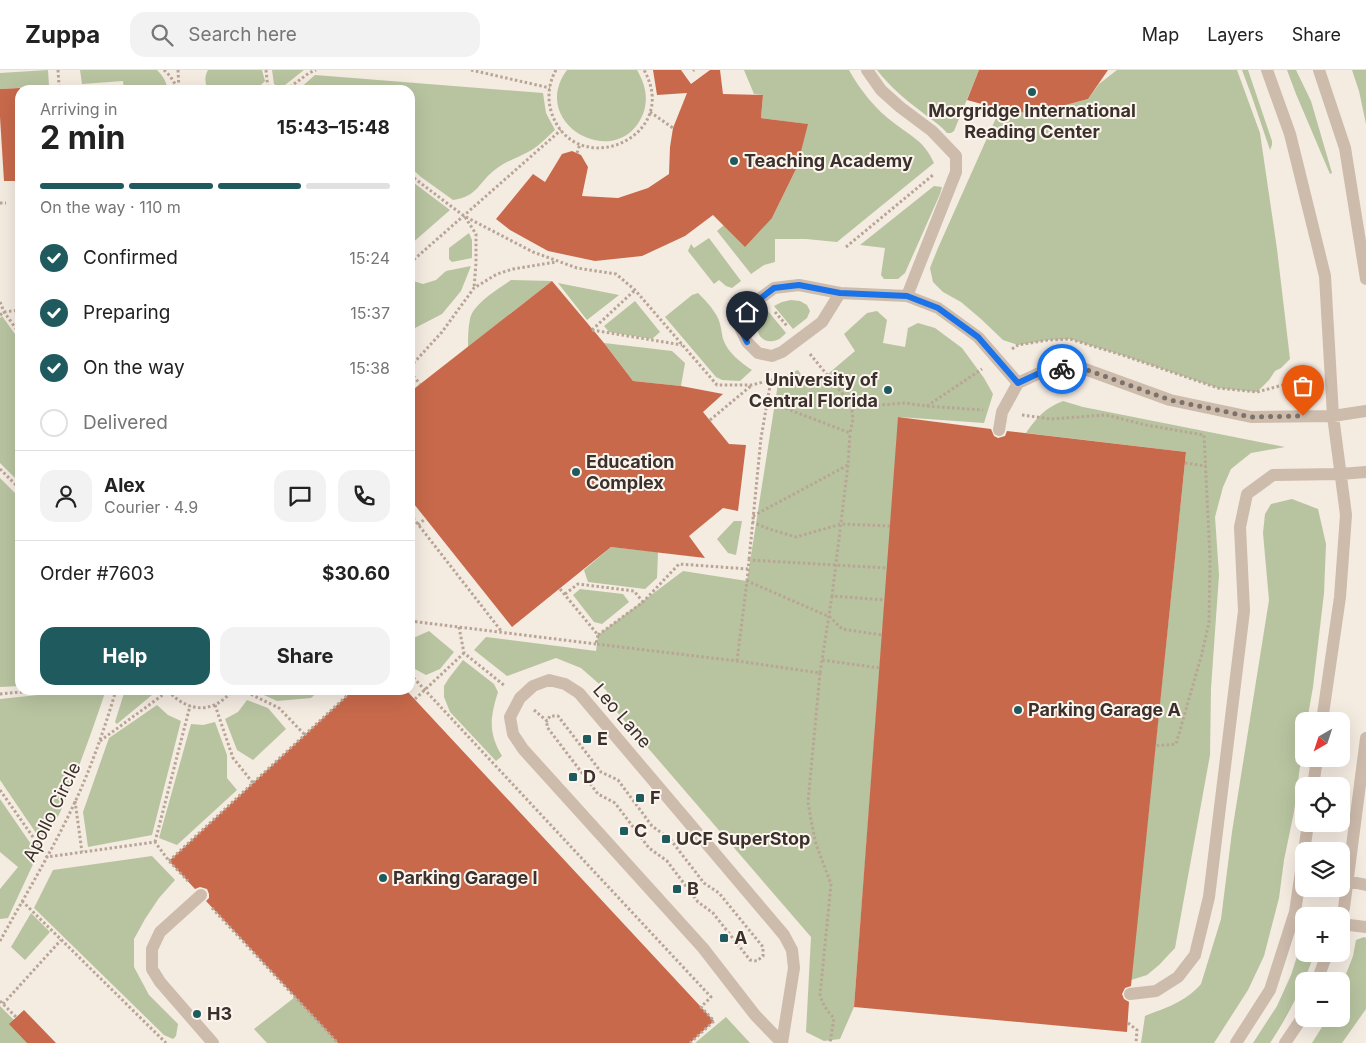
<!DOCTYPE html>
<html lang="en">
<head>
<meta charset="utf-8">
<style>
	body { margin:0; font-family:Inter,sans-serif; background:#f2f2f2; color:#222; height:100vh; display:flex; flex-direction:column; font-size:19px; white-space:nowrap }
	* { box-sizing:border-box; margin:0 }
	p { font-size:16px; color:#767676 }
	.icon { flex:none; width:28px; height:28px; fill:none; stroke:currentColor; stroke-width:2; stroke-linecap:round; stroke-linejoin:round }
	.map { position:relative; flex:1; overflow:hidden }
	.side { position:absolute; left:15px; top:15px; width:400px; height:610px; display:flex; flex-direction:column; background:#fff; border-radius:15px; box-shadow:0 5px 20px #0002 }
	.side>* { flex:none }
	.needle { width:32px; rotate:219deg }
	.controls { position:absolute; left:1295px; top:642px; display:grid; gap:10px }
	.controls a { display:grid; place-items:center; width:55px; height:55px; border-radius:10px; background:#fff; box-shadow:0 5px 20px #0002; font-size:25px }
	.pin { position:absolute; display:grid; place-items:center; width:42px; height:42px; color:#fff; margin:-51px -21px; border-radius:50% 50% 50% 0; rotate:-45deg; box-shadow:0 0 5px #0007 }
	.pin .icon { rotate:45deg }
	.courier { position:absolute; display:grid; place-items:center; width:50px; height:50px; margin:-25px; border:4px solid #1a73e8; border-radius:50%; background:#fff; color:#222; box-shadow:0 1px 6px #0007 }
	.summary em { font-style:normal; font-weight:700 }
	.summary div { display:flex; flex-direction:column-reverse }
	.summary { display:flex; align-items:center; justify-content:space-between; height:85px; padding:0 25px }
	h1 { font-size:32px; font-weight:700; line-height:38px }
	.bar { display:grid; grid-template-columns:repeat(4,1fr); gap:8px 5px; align-content:center; height:60px; padding:0 25px }
	.bar i { height:6px; border-radius:4px; background:#e0e0e0 }
	.bar .selected { background:#1f5a5e }
	.bar p { grid-column:span 4 }
	.line { display:flex; align-items:center; gap:12px; padding:0 25px; border-top:1px solid #e0e0e0 }
	.line div { flex:1 }
	.round { display:grid; place-items:center; flex:none; width:52px; height:52px; border-radius:15px; background:#f2f2f2 }
	ol { padding:0 25px; list-style:none }
	li { display:flex; align-items:center; gap:15px; height:55px }
	li p { margin-inline-start:auto }
	li .icon { padding:5px; border-radius:50%; background:#1f5a5e; color:#fff; stroke-width:4 }
	li:last-child { color:#767676 }
	li i { width:28px; height:28px; border:2px solid #e0e0e0; border-radius:50% }
	.cta { display:flex; gap:10px; margin-top:auto; padding:10px 25px }
	.cta a { flex:1; height:58px; border-radius:15px; background:#1f5a5e; color:#fff; font-size:20px; font-weight:700; line-height:58px; text-align:center }
	.cta a+a { background:#f2f2f2; color:#222 }
	header { display:flex; align-items:center; gap:30px; box-sizing:border-box; height:70px; padding:0 25px; background:#fff; border-bottom:1px solid #e0e0e0 }
	header strong { font-size:24px }
	nav { display:flex; gap:28px; margin-inline-start:auto; font-size:18px }
	.search { width:350px; height:45px; background:#f2f2f2; display:flex; align-items:center; gap:12px; box-sizing:border-box; padding:0 18px; border-radius:15px; color:#767676; font-size:19px }
	.map>svg:first-child { display:block }
	.green { fill:#b8c4a0 }
	.building { fill:#c8694b }
	.lines { fill:none; stroke-linecap:round; stroke-linejoin:round }
	.path { stroke:#b9a596; stroke-width:3; stroke-dasharray:2.5 2.5; stroke-linecap:butt }
	.minor { stroke:#cdbbac; stroke-width:12 }
	.done { stroke:#7c716b; stroke-width:5; stroke-dasharray:0 9 }
	.route { stroke:#1a73e8; stroke-width:6 }
	.poi-dot { fill:#1f5a5e; stroke:#fbf5ee; stroke-width:2 }
	.labels { text-anchor:middle; stroke-width:4; stroke-linejoin:round; paint-order:stroke }
	.poi-label { font-size:18px; font-weight:bold; fill:#3b302b; stroke:#fbf5ee; text-anchor:start }
	.street-label { font-size:18px; fill:#3b302b; stroke:#fbf5ee }
</style>
</head>
<body>
<header>
<strong>Zuppa</strong>
<div class="search"><svg class="icon" aria-label="search" viewBox="0 0 24 24"><circle cx="10" cy="10" r="6"/><path d="M15 15l6 6"/></svg>Search here</div>
<nav><a>Map</a><a>Layers</a><a>Share</a></nav>
</header>
<div class="map">
<svg width="1366" height="973" viewBox="0 0 1366 973">
	<rect width="100%" height="100%" fill="#f4ebe1"/>
	<path class="green" d="M48 0 49 16 0 19V3Z
		M80 0H157C163 6 167 12 167 20H124L123 11 82 14Z
		M208 0H262L265 11 256 20H208C205 13 204 7 208 0Z
		M272 0H304L285 15 278 17 274 14Z
		M567 0H637C645 14 649 28 643 44 618 104 527 54 567 0Z
		M744 0H849C860 20 875 39 894 53 912 67 924 71 934 93L837 172 806 169H775V192L764 195 751 204 717 161 724 155 772 148 797 97 807 54 761 48 763 25 754 24Z
		M877 0H979L954 61 951 63H947C939 54 932 50 923 43 906 30 890 17 877 0Z
		M1117 0H1237L1260 63 1277 179 1290 289 1281 298 1275 301 1269 310 1257 322 1218 318 1125 286 1070 269 1048 270 1018 275 1003 270 981 249 961 232 943 222 933 212 930 198 938 178 1000 39 1032 44 1088 29 1099 14Z
		M1242 0H1248L1272 71V75L1270 80 1252 27Z
		M1287 0H1296L1311 31 1332 103 1330 104 1296 24Z
		M1352 0H1366V54L1359 21Z
		M315 5 543 23 546 43 555 60C547 67 538 77 528 82 517 88 506 91 496 99 479 111 478 127 453 130L421 107 410 97V20H298Z
		M410 110 450 140 410 175Z
		M934 116 942 117 940 124 905 203 898 209H884L881 205 885 178 860 175Z
		M469 163 472 170V188L452 192 449 189V178Z
		M709 168 741 211 732 218 726 216 719 210 714 214 688 181 691 174 694 178Z
		M471 196 461 221 442 244 415 258H410V210L423 214 436 210 446 201Z
		M511 210 552 211 468 277C468 268 468 258 470 249 473 234 498 219 511 210Z
		M558 213 619 225 587 250Z
		M698 223C704 229 711 236 715 243 721 252 721 260 723 269 728 283 740 292 752 300L740 311 722 310 716 307 665 247 692 225Z
		M791 230 800 231 807 235 810 241 807 248 793 259 774 236 782 232Z
		M635 231 660 262 652 269 609 262 604 256Z
		M768 241 786 263C783 266 780 269 777 270 759 277 748 254 768 241Z
		M877 241 887 250 883 273 905 277 908 258 918 253 935 258 962 278 984 308 993 324 984 353 899 347 854 937 840 969 824 971 806 962 811 867 617 642 606 620 581 598 556 588 507 606 474 580 486 567 596 581 598 565 683 501 747 511 779 307 798 300 804 309 815 315 855 281 844 264 867 243Z
		M2 246 20 271V413L0 393V248Z
		M604 273 672 281 685 293 681 316 633 311Z
		M1063 331 1083 337 1285 377 1251 383 1231 399 1223 417 1215 447 1219 505 1211 618 1210 685 1175 878 1159 895 1147 905 1131 910 1186 382 1026 363C1037 347 1045 338 1063 331Z
		M0 408 20 428V616L0 617Z
		M1292 429 1318 439 1326 474 1324 523 1313 617 1307 651H1304V666L1294 742 1284 790 1279 828 1264 886 1248 920 1214 973H1141L1145 946C1167 937 1184 933 1201 914L1221 849 1232 762 1269 530 1263 463 1265 444 1271 434Z
		M734 451H742L736 485 728 483 717 469Z
		M611 477 658 482 657 508 645 519 588 512 584 500Z
		M580 519 623 524 629 532 602 554 594 552 573 525Z
		M429 561 454 582 440 599 426 605 413 598C409 590 408 578 411 569Z
		M463 590 494 614 498 622C490 648 488 662 502 686L496 691 450 642 444 627V616L449 608Z
		M63 620H106C95 652 84 684 71 716 64 734 57 753 44 767L36 763 0 710V629L57 623Z
		M125 620H150L152 625 117 654 115 652Z
		M253 620H320L311 628 277 631Z
		M247 630 268 638 286 659 253 690 237 680 225 649 238 642Z
		M157 635 168 645 181 651 152 765 88 777 83 742 109 668Z
		M215 652 227 685V708L237 720 177 775 159 768 191 654 203 655Z
		M0 729 33 777 35 790 8 848 0 849V819L18 797 0 782Z
		M152 786 175 810 159 828 145 849 134 869V897L149 925 178 954 176 966 173 969 164 965 34 838 53 800Z
		M31 843 50 862 25 890 11 877Z
		M1304 865V884H1314C1304 915 1288 946 1270 973H1253L1277 936 1291 905Z
		M1364 867 1366 868V939L1342 973H1312L1327 949H1341V917L1353 886 1356 870Z
		M295 927 338 973H267L254 959Z
		M0 936 14 950 27 973H0Z
		M726 947 750 973H695Z"/>
	<path class="building" d="M653 0H681L691 14 710 0H720L723 24 763 25 761 48 808 54 797 97 772 148 745 177 713 145 685 166 642 186 595 191 548 181 510 160 496 149 533 104 545 112 562 84 572 81 581 85 588 97 582 126 618 128 648 118 669 104 670 77 673 58 687 23 657 25Z
		M979 0H1108L1088 29 1032 44 1000 39 967 30Z
		M20 18V111H4L0 47V19Z
		M552 211 604 273 633 311 681 316 723 324 703 342 729 374 746 375 738 441 723 438 689 466 705 488 611 477 512 557 410 429V322Z
		M898 347 991 359 994 366 998 368 1005 366 1007 361 1186 382 1131 916 1125 918 1122 924 1124 929 1129 932 1127 962 854 937Z
		M353 620H406L714 951 690 973H338L206 831 209 828V824L207 819 200 817 195 819 169 791Z
		M24 940 56 973H27L9 954Z"/>
	<g class="lines">
		<path class="path" d="M58 0 59 15
			M164 0 170 6 179 20
			M178 0 179 19
			M266 0 268 20
			M471 0 550 18
			M556 0C549 12 547 27 551 41 573 113 683 69 644 0
			M693 1 694 0
			M286 20 309 3 316 0
			M650 42 673 58
			M577 83 580 74
			M410 105 464 146 533 182 577 198 616 204 635 220 717 315H752L771 310 761 368 749 490
			M0 133H6
			M465 147 476 164V193L474 218
			M846 177 933 105
			M410 193 561 60
			M0 232 4 242 20 264
			M775 242 787 256
			M0 245 4 242 20 240
			M592 260 682 275
			M592 260 635 220
			M1012 279 1018 275 1048 270 1070 269 1125 286 1218 318 1257 322 1294 312
			M810 284 851 334
			M410 297 442 262 474 218 497 204 513 199 556 192
			M410 302 420 314
			M767 331 850 363 853 349 851 334 867 336 905 333 926 336 983 340
			M927 336 982 299
			M1022 345 1051 349 1106 345 1146 355 1204 365 1210 488 1209 553 1201 587 1176 674 1155 676
			M710 350 752 315
			M1185 393 1206 396
			M848 395 832 526 885 530
			M0 399 20 419
			M410 444 502 562
			M753 446 848 395 850 363
			M752 452 769 459 796 467 841 454 890 456
			M418 455 426 448
			M747 511 749 490 887 498
			M560 519 598 565 596 574 737 591 820 603 822 590
			M565 524 578 514 634 521 643 532
			M832 526 822 590 880 598
			M410 551 596 574
			M459 557 464 583 505 616
			M598 565 643 532 679 494 748 499
			M737 591 747 511 830 547 842 559 882 565
			M820 603 808 732 811 750 816 774 831 814 820 925C823 935 827 941 834 948L830 973
			M410 604 711 927 701 937 714 951 690 973
			M242 620 279 638 305 665
			M168 621C189 643 213 644 233 620
			M0 624 43 620
			M415 629 464 583
			M215 635 233 688 253 713
			M534 640 547 651 550 646H558L601 702 618 710 652 756 670 769 704 813 719 823 763 877V886L757 891 750 890 713 843 698 832 667 791 649 778 615 733 598 724 547 657V651
			M100 671 168 621
			M0 720 47 787 155 772 169 791 188 811
			M75 731 82 782
			M155 772 190 636
			M169 791 353 620
			M22 831 166 973
			M212 838 338 973
			M0 871C27 822 57 773 80 721 94 689 106 654 116 620
			M0 931 16 947
			M3 934 61 870
			M1128 953 1137 960 1136 973"/>
		<path class="minor" d="M867 0 881 20 900 37 932 61 956 86V102L907 226
			M1267 0 1290 64 1325 206 1333 346 1346 445 1340 527 1322 651
			M1319 0 1345 78 1366 209
			M840 223 822 252 782 282 772 286 758 283 747 272 735 247 774 218 799 215 840 223 907 226 938 238 978 267 1018 313
			M999 360 1002 342 1018 313 1046 300 1082 298 1170 330 1251 347 1333 346 1366 341
			M549 610 565 614 579 623 784 865 792 880 794 898 782 973 755 945 703 878 523 679 513 664 510 647 520 628 533 616Z
			M1313 716 1317 689
			M1347 811 1366 815
			M201 825 160 862 152 879V899L160 912 213 973
			M1341 846 1344 838 1366 668
			M1341 854 1366 857
			M1317 911 1327 884
			M1130 924 1156 921 1178 907 1195 885 1209 827 1244 541 1240 457 1247 424 1273 405 1340 404 1366 402
			M1236 973 1270 920 1295 842 1308 754
			M1285 973 1304 945"/>
	</g>
	<g class="lines">
		<path class="done" d="M1062 299 1082 298 1170 330 1251 347 1303 346"/>
		<path class="route" d="M747 272 735 248 774 218 799 215 840 223 907 226 938 238 978 267 1018 313 1046 300 1062 299"/>
	</g>
	<g class="poi-dot">
		<circle cx="1032" cy="22" r="5"/>
		<circle cx="734" cy="91" r="5"/>
		<circle cx="888" cy="320" r="5"/>
		<circle cx="576" cy="402" r="5"/>
		<circle cx="1018" cy="640" r="5"/>
		<rect x="582" y="664" width="10" height="10" rx="2.5"/>
		<rect x="568" y="702" width="10" height="10" rx="2.5"/>
		<rect x="635" y="723" width="10" height="10" rx="2.5"/>
		<rect x="619" y="756" width="10" height="10" rx="2.5"/>
		<rect x="661" y="764" width="10" height="10" rx="2.5"/>
		<circle cx="383" cy="808" r="5"/>
		<rect x="672" y="814" width="10" height="10" rx="2.5"/>
		<rect x="719" y="863" width="10" height="10" rx="2.5"/>
		<circle cx="197" cy="944" r="5"/>
	</g>
	<g class="labels">
		<g class="poi-label">
			<text x="1032" y="47" text-anchor="middle">Morgridge International<tspan x="1032" dy="21">Reading Center</tspan></text>
			<text x="744" y="97">Teaching Academy</text>
			<text x="878" y="316" text-anchor="end">University of<tspan x="878" dy="21">Central Florida</tspan></text>
			<text x="586" y="398">Education<tspan x="586" dy="21">Complex</tspan></text>
			<text x="1028" y="646">Parking Garage A</text>
			<text x="597" y="675">E</text>
			<text x="583" y="713">D</text>
			<text x="650" y="734">F</text>
			<text x="634" y="767">C</text>
			<text x="676" y="775">UCF SuperStop</text>
			<text x="393" y="814">Parking Garage I</text>
			<text x="687" y="825">B</text>
			<text x="734" y="874">A</text>
			<text x="207" y="950">H3</text>
		</g>
		<g class="street-label">
			<text transform="translate(622 646) rotate(49)" y="6">Leo Lane</text>
			<text transform="translate(52 742) rotate(-64)" y="6">Apollo Circle</text>
		</g>
	</g>
</svg>
<div class="controls">
<a><svg class="needle" viewBox="-14 -14 28 28"><path d="M0-13l5 13h-10z" fill="#e53935"/><path d="M0 13l5-13h-10z" fill="#767676"/></svg></a>
<a><svg class="icon" aria-label="locate" viewBox="0 0 24 24"><circle cx="12" cy="12" r="6"/><path d="M12 2v4M12 18v4M2 12h4M18 12h4"/></svg></a>
<a><svg class="icon" aria-label="layers" viewBox="0 0 24 24"><path d="M12 4l9 5-9 5-9-5zM3 14l9 5 9-5"/></svg></a>
<a>+</a>
<a>−</a>
</div>
<div class="pin" style="left:1303px;top:346px;background:#ea580c"><svg class="icon" aria-label="bag" viewBox="0 0 24 24"><path d="M5 8h14l-1 12H6zM9 8a3 3 0 0 1 6 0"/></svg></div>
<div class="pin" style="left:747px;top:272px;background:#1f2937"><svg class="icon" aria-label="home" viewBox="0 0 24 24"><path d="M3 11l9-7 9 7M6 9v11h12V9"/></svg></div>
<div class="courier" style="left:1062px;top:299px"><svg class="icon" aria-label="bike" viewBox="0 0 24 24"><circle cx="6" cy="16" r="4"/><circle cx="18" cy="16" r="4"/><path d="M6 16l4-8h5l3 8M10 8l3 8H6M13 5h3"/></svg></div>
<section class="side">
<div class="summary"><div><h1>2 min</h1><p>Arriving in</p></div><em>15:43–15:48</em></div>
<div class="bar"><i class="selected"></i><i class="selected"></i><i class="selected"></i><i></i><p>On the way · 110 m</p></div>
<ol>
<li><svg class="icon" aria-label="check" viewBox="0 0 24 24"><path d="M5 12l5 5 9-10"/></svg>Confirmed<p>15:24</p></li>
<li><svg class="icon" aria-label="check" viewBox="0 0 24 24"><path d="M5 12l5 5 9-10"/></svg>Preparing<p>15:37</p></li>
<li><svg class="icon" aria-label="check" viewBox="0 0 24 24"><path d="M5 12l5 5 9-10"/></svg>On the way<p>15:38</p></li>
<li><i></i>Delivered</li>
</ol>
<div class="line" style="height:90px"><a class="round"><svg class="icon" aria-label="person" viewBox="0 0 24 24"><circle cx="12" cy="8" r="4"/><path d="M4 21q1-7 8-7t8 7"/></svg></a><div><b>Alex</b><p>Courier · 4.9</p></div><a class="round"><svg class="icon" aria-label="chat" viewBox="0 0 24 24"><path d="M4 5h16v11H9l-5 4z"/></svg></a><a class="round"><svg class="icon" aria-label="phone" viewBox="0 0 24 24"><path d="M5 4h4l2 5-3 2q2 4 5 5l2-3 5 2v4C11 20 4 13 5 4z"/></svg></a></div>
<div class="line" style="height:65px"><div>Order #7603</div><b>$30.60</b></div>
<div class="cta"><a>Help</a><a>Share</a></div>
</section>
</div>
</body>
</html>
